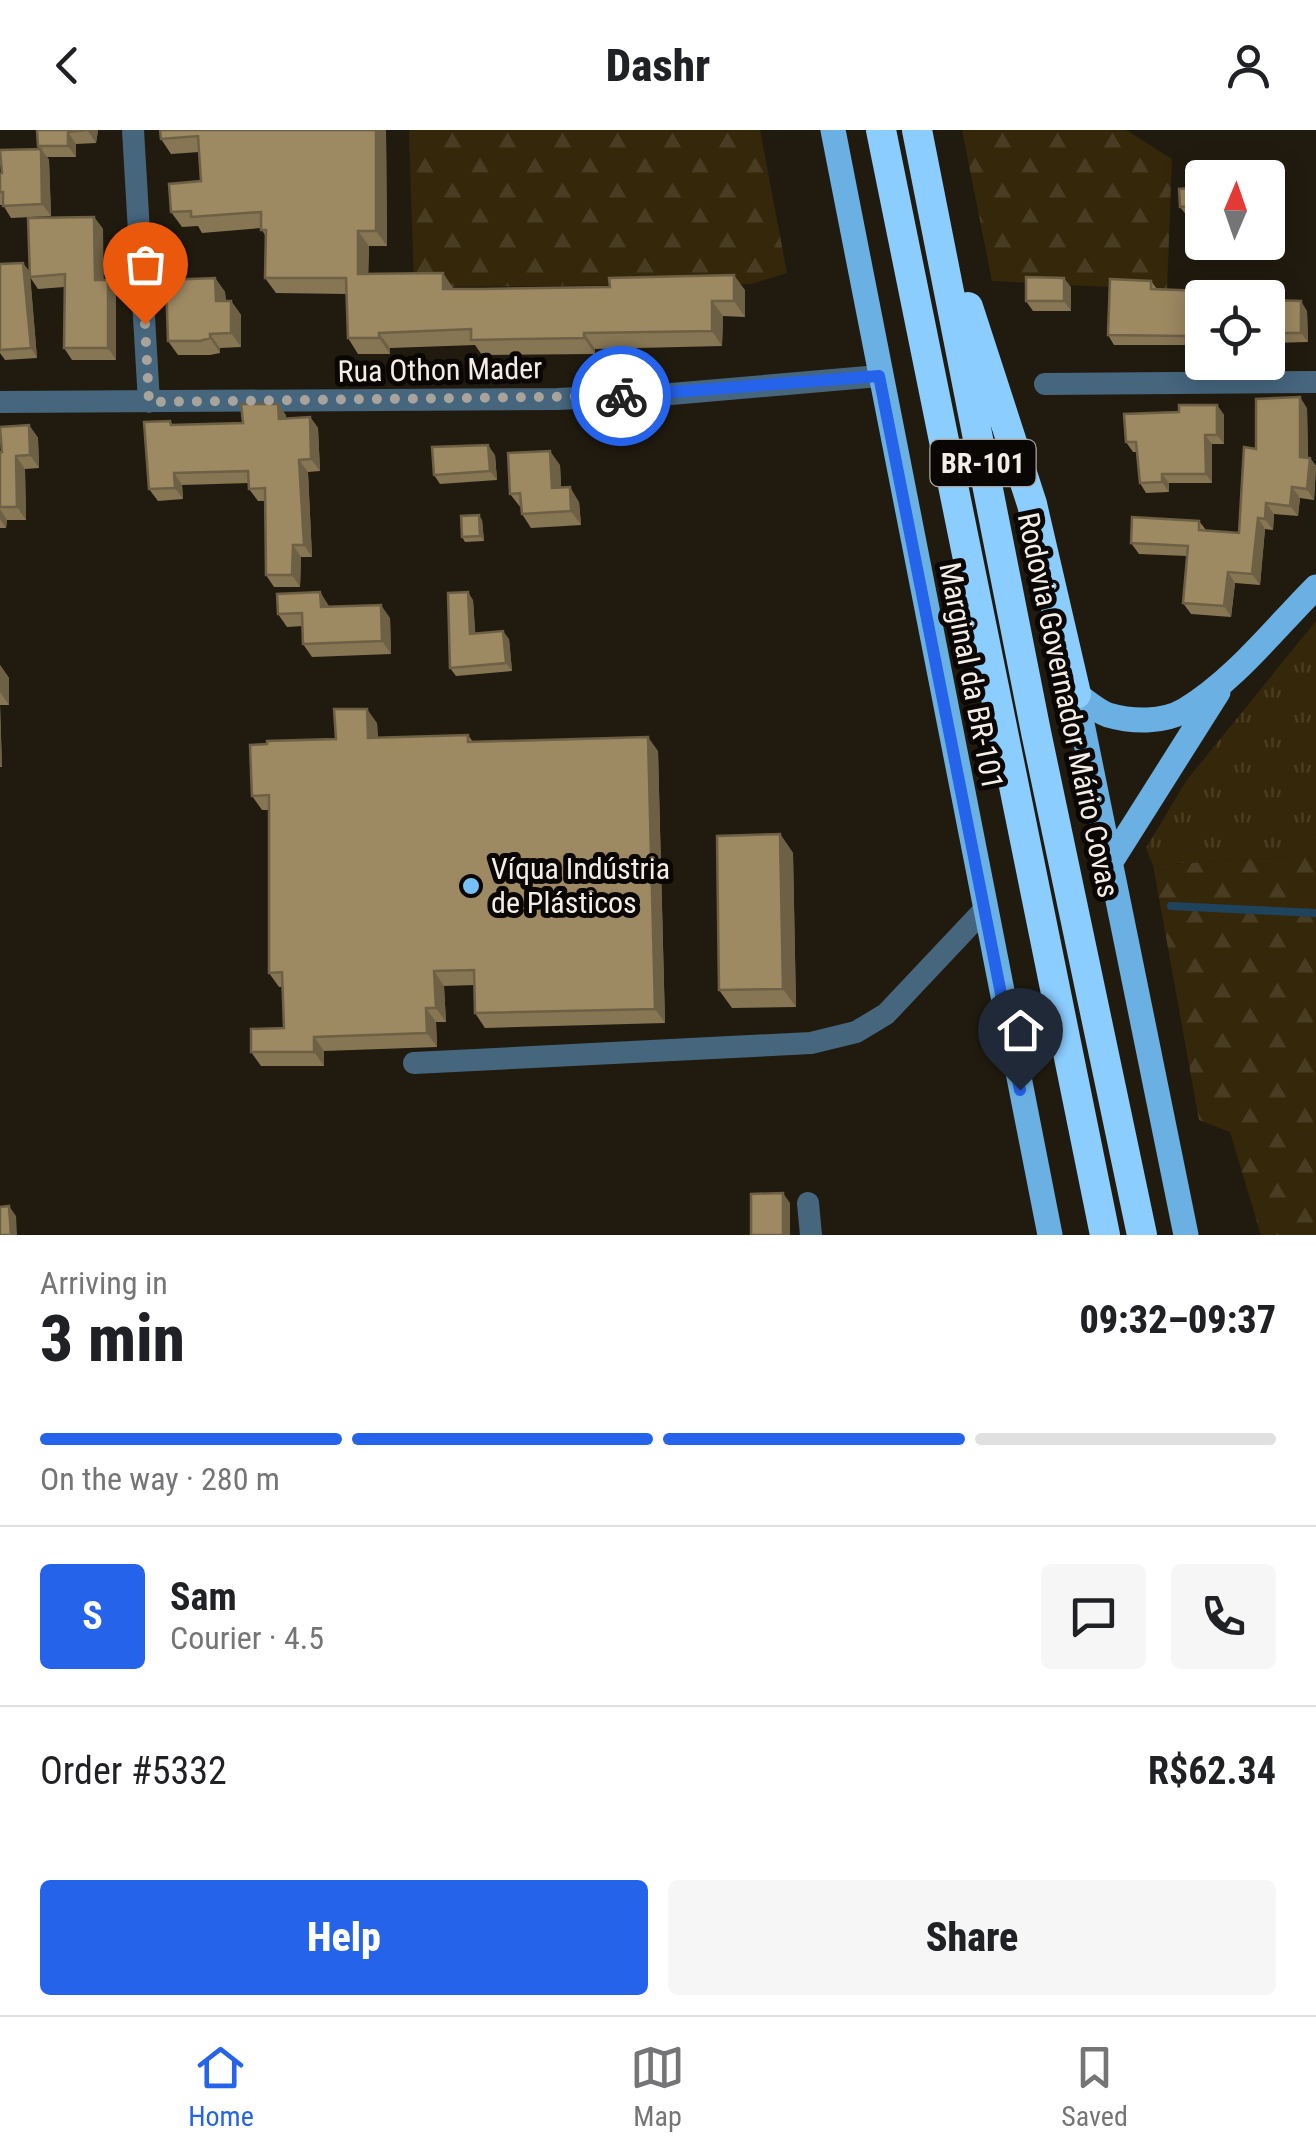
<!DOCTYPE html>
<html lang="en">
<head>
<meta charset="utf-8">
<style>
	body { margin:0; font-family:"Roboto Condensed",sans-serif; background:#f6f6f6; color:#202124; height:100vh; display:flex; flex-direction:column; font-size:38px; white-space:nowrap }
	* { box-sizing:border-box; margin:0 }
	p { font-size:32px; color:#757577 }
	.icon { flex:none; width:55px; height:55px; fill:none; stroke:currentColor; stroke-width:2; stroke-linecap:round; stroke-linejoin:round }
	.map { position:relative; height:1105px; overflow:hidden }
	.sheet { display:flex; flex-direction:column; background:#fff; flex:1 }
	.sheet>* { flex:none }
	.needle { width:65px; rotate:2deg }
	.tools { position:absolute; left:1185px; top:30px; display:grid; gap:20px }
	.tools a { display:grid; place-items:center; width:100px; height:100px; border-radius:10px; background:#fff; box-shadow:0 5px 25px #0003; font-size:50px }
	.pin { position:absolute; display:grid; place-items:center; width:85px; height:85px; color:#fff; margin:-102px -42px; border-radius:50% 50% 50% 0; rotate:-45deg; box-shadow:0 0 10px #0007 }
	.pin .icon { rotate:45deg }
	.courier { position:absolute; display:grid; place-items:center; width:100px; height:100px; margin:-50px; border:8px solid #2563eb; border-radius:50%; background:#fff; color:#222; box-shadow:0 2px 12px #0007 }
	.headline em { font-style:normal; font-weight:800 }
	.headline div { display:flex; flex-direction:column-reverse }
	.headline { display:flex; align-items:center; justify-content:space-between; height:170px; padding:0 40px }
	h1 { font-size:65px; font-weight:800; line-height:75px }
	.bar { display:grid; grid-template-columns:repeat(4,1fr); gap:15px 10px; align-content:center; height:120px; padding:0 40px }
	.bar i { height:12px; border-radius:8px; background:#e0e0e0 }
	.bar .on { background:#2563eb }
	.bar p { grid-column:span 4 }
	.line { display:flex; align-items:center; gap:25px; padding:0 40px; border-top:2px solid #e0e0e0 }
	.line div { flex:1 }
	.round { display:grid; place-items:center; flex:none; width:105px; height:105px; border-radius:10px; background:#f6f6f6 }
	.action { display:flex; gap:20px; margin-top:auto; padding:20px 40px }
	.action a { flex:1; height:115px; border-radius:10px; background:#2563eb; color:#fff; font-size:40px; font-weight:800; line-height:115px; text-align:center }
	.action a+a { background:#f6f6f6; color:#202124 }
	header { display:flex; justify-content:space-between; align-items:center; height:130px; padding:0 40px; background:#fff; font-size:45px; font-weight:800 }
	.menu { display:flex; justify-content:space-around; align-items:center; height:140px; border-top:2px solid #e0e0e0; background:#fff; font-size:28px; color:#757577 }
	.menu a { display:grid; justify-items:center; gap:5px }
	.menu .on { color:#2563eb }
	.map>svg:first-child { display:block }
	.grass { fill:url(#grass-tufts) }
	.forest { fill:url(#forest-firs) }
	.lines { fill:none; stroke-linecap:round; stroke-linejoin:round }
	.stream { stroke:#20435d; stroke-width:8 }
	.minor { stroke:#46667e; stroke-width:22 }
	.major { stroke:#6bb0e3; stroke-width:25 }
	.highway { stroke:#8bcdfe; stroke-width:30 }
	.wall { fill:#877654 }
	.shaded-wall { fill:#6e6045 }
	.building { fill:#9d8962; stroke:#6e6045; stroke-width:2.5 }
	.done { stroke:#a9a49b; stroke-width:10; stroke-dasharray:0 18 }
	.route { stroke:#2563eb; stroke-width:12 }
	.poi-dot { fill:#75c0f6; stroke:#090603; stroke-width:4 }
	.labels { text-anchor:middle; stroke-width:10; stroke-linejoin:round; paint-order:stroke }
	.shield { fill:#090603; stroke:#aca8a2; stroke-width:2.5 }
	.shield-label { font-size:28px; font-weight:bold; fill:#f2eee6 }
	.street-label { font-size:30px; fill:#f2eee6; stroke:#090603 }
	.poi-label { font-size:30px; fill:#f2eee6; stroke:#090603; text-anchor:start }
</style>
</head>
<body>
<header><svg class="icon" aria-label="back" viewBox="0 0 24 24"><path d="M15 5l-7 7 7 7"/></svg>Dashr<svg class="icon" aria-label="person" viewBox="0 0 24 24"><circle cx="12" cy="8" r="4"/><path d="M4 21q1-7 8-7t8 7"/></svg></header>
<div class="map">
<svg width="1316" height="1105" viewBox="0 0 1316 1105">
	<defs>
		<pattern id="grass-tufts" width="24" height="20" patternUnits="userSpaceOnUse" patternTransform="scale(2.5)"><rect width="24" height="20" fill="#34270a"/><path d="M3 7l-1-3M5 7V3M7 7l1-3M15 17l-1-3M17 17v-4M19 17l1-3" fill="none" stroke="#483c22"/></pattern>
		<pattern id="forest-firs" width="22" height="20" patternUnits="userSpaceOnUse" patternTransform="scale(2.5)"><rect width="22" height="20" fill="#34270a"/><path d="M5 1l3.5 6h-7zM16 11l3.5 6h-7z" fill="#483c22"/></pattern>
	</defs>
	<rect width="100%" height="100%" fill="#211b0f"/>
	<path class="grass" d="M1316 491V704L1287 727 1153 735 1146 718 1186 651Z"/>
	<path class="forest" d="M409 0H760L787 143 751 154 414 157Z
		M962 0H1126L1172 29 1167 160 992 151Z
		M1316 704V1105H1261L1230 1002 1199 990 1153 735 1287 727Z"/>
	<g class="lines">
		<path class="stream" d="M1171 776 1316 783"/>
		<path class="minor" d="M133 0 149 272
			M1045 254 1316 252
			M0 272 557 269 671 264 879 246
			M414 933 811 913 856 902 886 884 984 780
			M808 1073 811 1105"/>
		<path class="major" d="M833 0 1050 1105
			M1076 564 1186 1105
			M1076 564C1086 571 1097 581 1108 585 1132 592 1163 593 1185 580 1235 550 1275 498 1316 457
			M1110 733 1218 562"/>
		<path class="highway" d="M881 0 1105 1105
			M917 0 1036 602 1142 1105
			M968 177 1032 374 1076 564"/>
	</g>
	<path class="wall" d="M37 0H98L96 13 76 14V27H47L49 30 51 86 11 88 3 75H0V44L39 19 38 16Z
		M160 0H386L387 116H369L368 144 454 159 745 160V187L723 186 722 216 595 219V224L482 225 475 215 390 218V224H358L348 208 347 164 276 163 265 148 266 107 261 98 202 103 198 96 182 97 171 82 201 51 199 22 171 24 161 9Z
		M1202 57V112H1254L1202 117 1192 103 1191 91 1180 77Z
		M1268 71 1271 77 1275 111H1268Z
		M94 87 103 99V150H108L116 162V230H72L64 218V157L38 159 30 147 37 228 5 230 0 223V134L30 142Z
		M215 148 225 162 226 171H231L241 185V217L220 218V223L210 225H178L168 211Z
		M1151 151 1157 159 1202 168V190L1194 189V215H1114L1108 205Z
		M1071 157V181H1033L1026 171Z
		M1268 170 1307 181 1308 212 1268 213Z
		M1217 275 1224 285V314H1212V353H1169V362L1146 363 1140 353 1137 322H1133L1126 312 1179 282Z
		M1307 278 1308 327 1310 328 1316 336 1314 370 1300 368 1298 386 1274 384 1273 400 1265 399 1260 455 1235 453 1231 487 1191 484 1183 473 1187 426 1139 424 1131 413 1199 391 1206 400 1239 403 1256 319Z
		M286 285V289L310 287 318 298 320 341 308 342 312 427H301L300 457H274L266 445 265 371H258L249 359V353L182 355 183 369 158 371 149 359 173 295 243 293Z
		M29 295 38 308 39 338 25 339 26 390H7L6 398H0V322H2Z
		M495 325 497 350 440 354 434 345Z
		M560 335 561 358 579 372 581 395 531 398 522 384 521 378 510 364Z
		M482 390 484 411 465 412 462 407Z
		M320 462 329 477 390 488 391 524 312 527 303 514V496L287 497 278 484Z
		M473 470 475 503 509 509 512 541 456 546 450 538Z
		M0 535 9 548V575H0L2 637H0Z
		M377 593 378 608 468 605 473 612 658 621 665 893 485 898 475 883V855L444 856 446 892H436L437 917 324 921V936H261L251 922 284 898 283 857H279L269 843V680H262L252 666 336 609Z
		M780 704 793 723 796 877 732 878 719 860Z"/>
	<path class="shaded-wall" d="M88 0H98L96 13 88 1Z
		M376 0H386L387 116 376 101Z
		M68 2 76 14V27L68 16Z
		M41 19 49 30 51 86 42 74Z
		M1268 71 1271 77 1275 111 1268 101Z
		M94 87 103 99 104 162 95 150Z
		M358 101 369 116 368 159 358 144Z
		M23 133 30 142 37 228 31 218Z
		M443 143 454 159H443Z
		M734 145 745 160V187L734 171Z
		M215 148 225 162 226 186 216 171Z
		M1064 148 1071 157V181L1064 171Z
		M108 150 116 162V230L108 218Z
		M231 171 241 185V217L231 203Z
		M712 171 723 186 722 216 712 201Z
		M1301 171 1307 181 1308 212 1301 203Z
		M1188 180 1194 189V215L1187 206Z
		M379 203 390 218V224L379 208Z
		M584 203 595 219V224L584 208Z
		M210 204 220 218V223L210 208Z
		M1300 267 1307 278 1308 338 1300 327Z
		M278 274 286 285 287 301 279 289Z
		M1217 275 1224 285V314L1217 305Z
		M310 287 318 298 320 341 311 329Z
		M29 295 38 308 39 338 30 325Z
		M1205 305 1212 314V353L1206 344Z
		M488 315 495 325 497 350 490 341Z
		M550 321 560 335 562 373 552 358Z
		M16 326 25 339 26 390 17 377Z
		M1310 328 1316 336 1314 370 1307 359Z
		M299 330 308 342 312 427 304 415Z
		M174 343 182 355 183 369 175 358Z
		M1162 344 1169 353V362L1162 352Z
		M570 357 579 372 581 395 571 381Z
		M1292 357 1300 368 1298 386 1290 376Z
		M1266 373 1274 384 1273 400 1265 389Z
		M0 379 7 390 6 398 0 389Z
		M479 385 482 390 484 411 480 406Z
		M1258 388 1265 399 1260 455 1252 444Z
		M293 415 301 427 300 457 292 445Z
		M1228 442 1235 453 1231 487 1224 476Z
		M320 462 329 476 330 490 321 477Z
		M468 462 473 470 476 512 470 504Z
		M381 475 390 488 391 524 382 511Z
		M503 501 509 509 512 541 506 533Z
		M0 535 9 548V575L0 562Z
		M0 575 2 637 0 635Z
		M367 579 377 593 378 622 368 608Z
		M648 607 658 621 665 893 655 879Z
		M780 704 793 723 796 877 783 859Z
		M434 841 444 856 446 892 436 878Z
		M426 878 436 892 437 917 427 903Z
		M314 907 324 921V936L314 922Z
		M783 1063 790 1073V1105H783Z
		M9 1076 16 1086 17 1105H11Z"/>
	<path class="building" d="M37 0H88L68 2V16H38Z
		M160 0H376V101H358V144L443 143V159H483L610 157 609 148 734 145V171H712V201L584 203V208L471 210V199L379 203V208H348L346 148H265L266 100H261V82L191 87V81L171 82 169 54 201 51 198 6 161 9Z
		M41 19 42 74 3 76V62H0V44L2 43 0 20Z
		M1202 57V102L1192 103 1190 76 1180 77 1179 59Z
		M94 87 95 150H108V218H64L65 144 30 147 28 88Z
		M23 133 31 218 0 220V134Z
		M1026 147 1064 148V171H1026Z
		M215 148 216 171H231V203L210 204V208L200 211H168L166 150Z
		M1110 149 1151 151V159L1204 161 1202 180H1188L1187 206 1108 205Z
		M1268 170 1301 171V203H1268Z
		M1300 267V327L1310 328 1307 359 1292 357 1290 376 1266 373 1265 389 1258 388 1252 444 1228 442 1224 476 1183 473 1188 416 1131 413 1132 387 1199 391V400L1239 403 1244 317 1256 319V269Z
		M241 274H278L279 289 310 287 311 329 299 330 304 415H293L292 445H266L265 358 249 359 248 341 174 343 175 358 149 359 144 292 170 291 171 295 243 293Z
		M1179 275H1217V305H1205L1206 344H1162V352L1140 353 1136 312H1126L1124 284 1179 282Z
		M29 295 30 325 16 326 17 377H0V322H2L0 297Z
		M488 315 490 341 434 345 432 317Z
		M550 321 552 358 570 357 571 381 522 384 520 363 510 364 508 323Z
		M479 385 480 406 462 407 461 386Z
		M320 462 321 477 381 475 382 511 303 514 302 483 278 484 277 464Z
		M468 462 470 504 503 501 506 533 450 538 448 463Z
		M334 579H367L368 608 468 605V612L648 607 655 879 475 883 474 840 434 841 436 878H426L427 903 314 907V922H251V899L284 898 282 842 269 843V665L252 666 250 615 267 614V611L336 609Z
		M780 704 783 859 719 860 717 706Z
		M783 1063V1105H751V1064Z
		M9 1076 11 1105H0V1077Z"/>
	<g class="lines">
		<path class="done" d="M145 194 149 272 621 266"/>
		<path class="route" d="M621 266 879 246 1020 960"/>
	</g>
	<circle class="poi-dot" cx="471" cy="756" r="10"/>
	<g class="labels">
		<rect class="shield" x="930.5" y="310" width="105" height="46" rx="8"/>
		<g class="shield-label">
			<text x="983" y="343">BR-101</text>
		</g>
		<g class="street-label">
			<text transform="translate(440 240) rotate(-1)" y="10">Rua Othon Mader</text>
			<text transform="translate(971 546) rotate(79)" y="10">Marginal da BR-101</text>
			<text transform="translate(1068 575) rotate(78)" y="10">Rodovia Governador Mário Covas</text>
		</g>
		<g class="poi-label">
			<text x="491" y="749">Víqua Indústria<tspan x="491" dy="34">de Plásticos</tspan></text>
		</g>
	</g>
</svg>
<div class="tools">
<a><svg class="needle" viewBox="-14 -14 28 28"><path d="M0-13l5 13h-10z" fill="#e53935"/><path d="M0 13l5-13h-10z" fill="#757577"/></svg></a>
<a><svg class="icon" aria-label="locate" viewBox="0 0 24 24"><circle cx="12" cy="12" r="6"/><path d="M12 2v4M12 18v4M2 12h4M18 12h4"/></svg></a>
</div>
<div class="pin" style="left:145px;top:194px;background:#ea580c"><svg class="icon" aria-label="bag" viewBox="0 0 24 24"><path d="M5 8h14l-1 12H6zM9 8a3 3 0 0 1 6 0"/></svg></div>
<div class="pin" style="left:1020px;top:960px;background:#1f2937"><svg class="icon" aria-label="home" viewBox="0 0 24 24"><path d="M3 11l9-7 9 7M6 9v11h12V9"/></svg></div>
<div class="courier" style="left:621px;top:266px"><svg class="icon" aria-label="bike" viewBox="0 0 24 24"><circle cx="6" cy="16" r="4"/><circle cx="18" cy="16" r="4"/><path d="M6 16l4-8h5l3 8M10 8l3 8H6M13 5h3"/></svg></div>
</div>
<section class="sheet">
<div class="headline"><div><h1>3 min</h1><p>Arriving in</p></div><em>09:32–09:37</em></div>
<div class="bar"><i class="on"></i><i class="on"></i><i class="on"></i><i></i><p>On the way · 280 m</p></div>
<div class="line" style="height:180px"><b class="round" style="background:#2563eb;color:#fff">S</b><div><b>Sam</b><p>Courier · 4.5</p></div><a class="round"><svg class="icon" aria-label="chat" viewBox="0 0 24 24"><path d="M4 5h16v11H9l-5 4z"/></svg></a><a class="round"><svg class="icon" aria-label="phone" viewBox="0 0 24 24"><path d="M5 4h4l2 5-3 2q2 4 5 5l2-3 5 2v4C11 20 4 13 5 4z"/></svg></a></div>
<div class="line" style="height:130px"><div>Order #5332</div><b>R$62.34</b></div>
<div class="action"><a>Help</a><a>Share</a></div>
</section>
<nav class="menu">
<a class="on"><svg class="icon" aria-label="home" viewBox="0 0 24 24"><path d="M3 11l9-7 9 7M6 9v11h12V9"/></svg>Home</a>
<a><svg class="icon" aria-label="map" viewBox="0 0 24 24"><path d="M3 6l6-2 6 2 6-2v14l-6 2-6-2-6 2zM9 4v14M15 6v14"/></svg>Map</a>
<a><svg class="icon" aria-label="saved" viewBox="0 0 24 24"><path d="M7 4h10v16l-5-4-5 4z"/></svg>Saved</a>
</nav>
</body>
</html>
